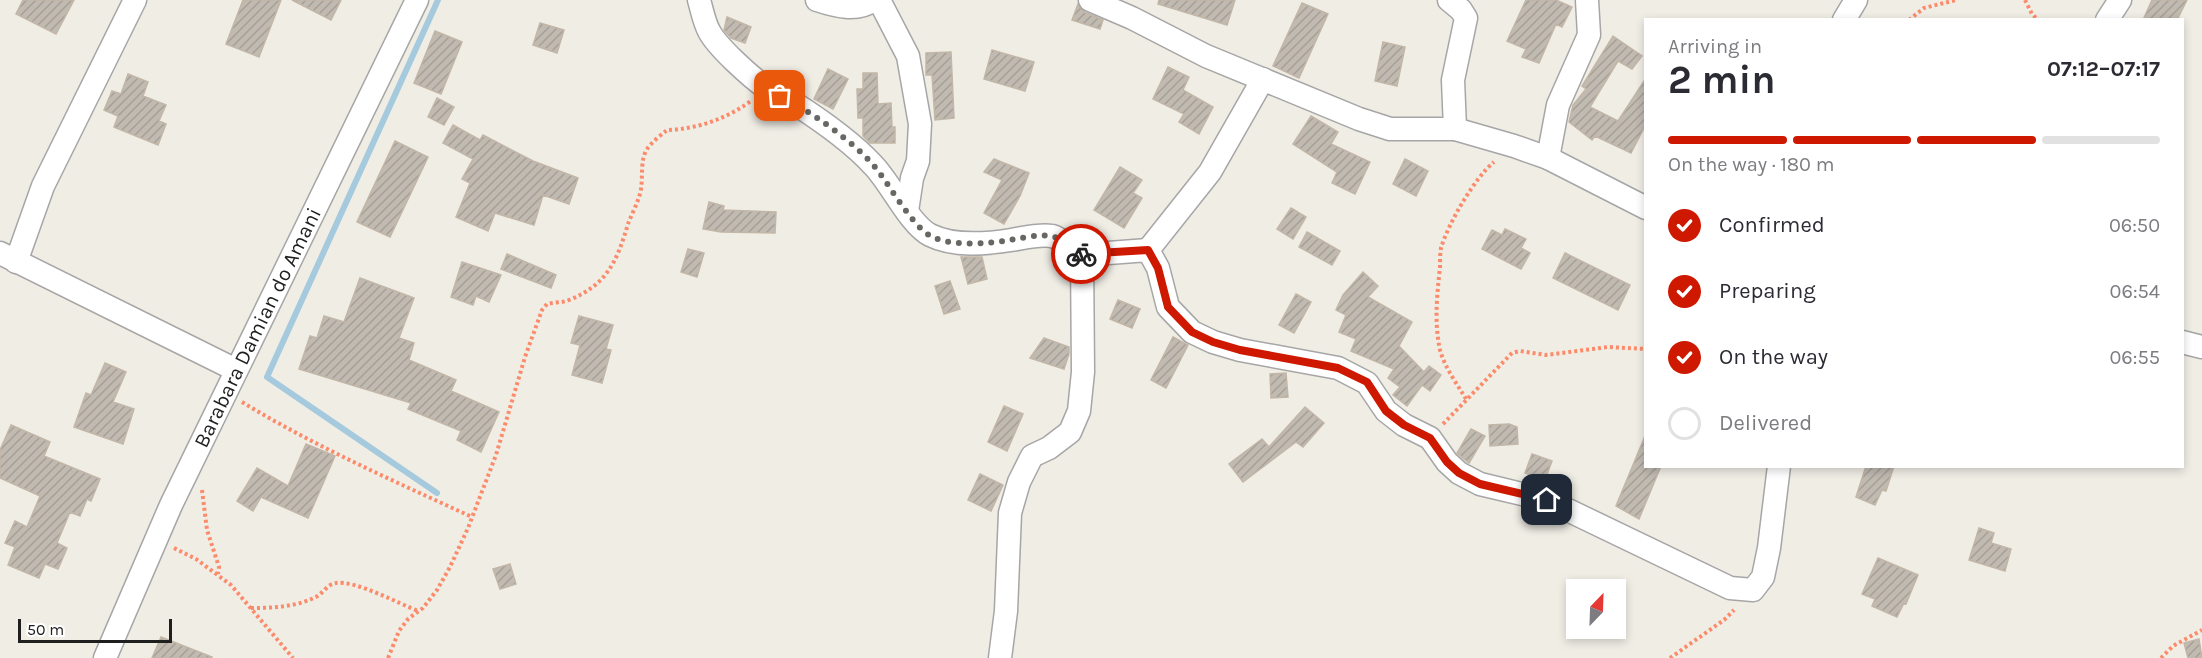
<!DOCTYPE html>
<html lang="en">
<head>
<meta charset="utf-8">
<style>
	body { margin:0; font-family:Karla,sans-serif; background:#f2f2f3; color:#2b2b33; height:100vh; display:flex; flex-direction:column; font-size:22px; white-space:nowrap }
	* { box-sizing:border-box; margin:0 }
	p { font-size:20px; color:#7c7c81 }
	.icon { flex:none; width:33px; height:33px; fill:none; stroke:currentColor; stroke-width:2; stroke-linecap:round; stroke-linejoin:round }
	.map { position:relative; flex:1; overflow:hidden }
	.panel { position:absolute; left:1644px; top:18px; width:540px; height:450px; display:flex; flex-direction:column; background:#fff; border-radius:0px; box-shadow:0 3px 9px #0003 }
	.panel>* { flex:none }
	.needle { width:39px; rotate:23deg }
	.fabs { position:absolute; left:1566px; top:579px; display:grid; gap:12px }
	.fabs a { display:grid; place-items:center; width:60px; height:60px; border-radius:0px; background:#fff; box-shadow:0 3px 9px #0003; font-size:30px }
	.scale { position:absolute; left:18px; bottom:15px; width:154px; box-sizing:border-box; padding-left:6px; border:3px solid #1f1f1f; border-top:0; font-size:16px; line-height:21px; white-space:nowrap; color:#1f1f1f; -webkit-text-stroke:4px #fff; paint-order:stroke }
	.pin { position:absolute; display:grid; place-items:center; width:51px; height:51px; color:#fff; margin:-26px; border-radius:12px; box-shadow:0 3px 9px #0006 }
	.courier { position:absolute; display:grid; place-items:center; width:60px; height:60px; margin:-30px; border:4px solid #ce1900; border-radius:50%; background:#fff; color:#222; box-shadow:0 2px 8px #0007 }
	.summary em { font-style:normal; font-weight:700 }
	.summary div { display:flex; flex-direction:column-reverse }
	.summary { display:flex; align-items:center; justify-content:space-between; height:102px; padding:0 24px }
	h1 { font-size:39px; font-weight:700; line-height:45px }
	.bar { display:grid; grid-template-columns:repeat(4,1fr); gap:9px 6px; align-content:center; height:72px; padding:0 24px }
	.bar i { height:8px; border-radius:4px; background:#e1e1e2 }
	.bar .current { background:#ce1900 }
	.bar p { grid-column:span 4 }
	ol { padding:0 24px; list-style:none }
	li { display:flex; align-items:center; gap:18px; height:66px }
	li p { margin-inline-start:auto }
	li .icon { padding:6px; border-radius:50%; background:#ce1900; color:#fff; stroke-width:4 }
	li:last-child { color:#7c7c81 }
	li i { width:33px; height:33px; border:3px solid #e1e1e2; border-radius:50% }
	.map>svg:first-child { display:block }
	.lines { fill:none; stroke-linecap:round; stroke-linejoin:round }
	.stream { stroke:#a5cade; stroke-width:6 }
	.building { fill:url(#building-hatch); stroke:#c2b6a7; stroke-width:1.5 }
	.street-casing { stroke:#a6a6a6; stroke-width:25 }
	.path { stroke:#fb8b6b; stroke-width:4; stroke-dasharray:3 3; stroke-linecap:butt }
	.street { stroke:#fff; stroke-width:22 }
	.done { stroke:#686764; stroke-width:6; stroke-dasharray:0 10.8 }
	.route { stroke:#ce1900; stroke-width:8 }
	.labels { text-anchor:middle; stroke-width:4.5; stroke-linejoin:round; paint-order:stroke }
	.street-label { font-size:21px; fill:#1f1f1f; stroke:#fff }
</style>
</head>
<body>
<div class="map">
<svg width="2202" height="658" viewBox="0 0 2202 658">
	<defs>
		<pattern id="building-hatch" width="6" height="6" patternUnits="userSpaceOnUse" patternTransform="scale(1.5)"><rect width="6" height="6" fill="#c0bab1"/><path d="M-1 1l2-2M0 6l6-6M5 7l2-2" fill="none" stroke="#a59f98"/></pattern>
	</defs>
	<rect width="100%" height="100%" fill="#f0ede5"/>
	<g class="lines">
		<path class="stream" d="M437 493 267 377 438 0"/>
	</g>
	<path class="building" d="M23 0H74L56 34 16 14Z
		M243 0H281L259 57 226 44Z
		M292 0H341L331 20Z
		M1159 0H1235L1227 25 1158 4Z
		M1526 0H1556L1572 7 1562 27 1556 24 1539 63 1522 57 1526 49 1507 41Z
		M2152 0H2187L2177 20H2143Z
		M1302 3 1328 14 1299 78 1273 66Z
		M1078 4 1084 12 1103 20 1100 29 1072 20Z
		M727 17 751 27 745 43 731 38 724 30Z
		M540 23 564 30 557 53 533 45Z
		M435 31 462 42 441 94 414 83Z
		M1613 36 1642 56 1632 69 1618 61 1590 107 1618 121 1646 78V124L1631 153 1595 136 1592 140 1569 122 1573 105 1586 89 1582 86Z
		M1383 42 1405 47 1397 86 1375 81Z
		M992 50 1034 62 1025 91 984 79Z
		M951 52 954 118 935 120 932 75H926V53Z
		M1168 67 1189 77 1183 90 1213 107 1199 134 1179 122 1184 114 1153 99Z
		M828 69 848 79 833 109 814 99Z
		M863 73H877L878 104 891 103 892 127H895V143H870L863 136V118H858L857 89H863Z
		M128 74 148 82 143 96 166 105 159 121 166 124 158 145 114 127 118 116 104 110 112 91 121 94Z
		M437 98 454 107 444 125 428 117Z
		M1311 116 1338 132 1331 144 1370 162 1355 194 1332 183 1337 172 1293 144Z
		M453 125 480 140 483 135 533 161 578 178 569 204 543 195 534 225 495 213 488 231 456 217 470 183 462 179 473 159 443 143Z
		M395 141 428 157 390 237 357 222Z
		M994 159 1029 173 1020 196 1004 224 984 213 1002 180 984 172Z
		M1405 159 1428 171 1416 196 1393 184Z
		M1120 167 1142 180 1133 193 1142 198 1124 228 1094 210Z
		M709 202 724 206 723 210 776 212 775 233 721 232 703 229Z
		M1291 208 1306 217 1293 239 1277 229Z
		M1505 229 1526 239 1521 248 1530 253 1521 269 1482 249 1492 230 1502 235Z
		M1307 232 1340 251 1332 265 1299 247Z
		M688 249 704 253 697 277 681 272Z
		M1565 253 1630 285 1618 310 1553 278Z
		M507 254 556 275 551 288 501 269Z
		M961 257H982L987 279 968 284Z
		M462 262 501 275 489 302 476 296 473 305 451 297Z
		M1363 272 1378 286 1368 297 1412 322 1399 346 1424 372 1429 366 1441 375 1430 391 1422 385 1407 406 1393 395 1400 387 1388 378 1394 369 1351 351 1356 339 1339 332 1346 315 1336 310 1343 295Z
		M360 278 414 298 399 338 414 343 409 360 456 380 451 391 499 412 481 452 457 440 461 431 408 409 411 403 299 369 310 336 317 338 324 316 344 322Z
		M950 281 960 309 944 314 935 286Z
		M1296 294 1311 302 1294 333 1279 325Z
		M1118 300 1140 309 1132 328 1110 319Z
		M579 316 613 325 606 349 611 350 602 383 572 375 580 345 571 343Z
		M1173 337 1188 345 1166 388 1151 380Z
		M1044 338 1069 347V354L1064 369 1030 358Z
		M105 363 126 372 113 402 134 409 123 444 74 427 86 393 91 395Z
		M1286 373 1288 397 1271 398 1270 374Z
		M1004 406 1023 414 1007 451 988 442Z
		M1305 407 1324 423 1303 447 1296 442 1243 482 1229 464 1262 439 1269 447Z
		M1509 424 1517 427 1518 444 1490 446 1489 425Z
		M11 425 50 442 44 456 100 479 91 501 87 499 80 516 70 512 57 543 67 548 58 569 45 564 39 578 8 565 15 547 5 543 15 521 27 527 40 496 0 478V450Z
		M1471 429 1485 436 1469 463 1457 453Z
		M1645 436 1646 466H1661L1639 519 1616 506Z
		M306 444 335 456 308 518 261 497 253 511 237 501 257 468 288 486Z
		M1532 454 1552 461 1545 480 1525 473Z
		M1866 466H1894L1886 491 1882 490 1875 505 1856 497Z
		M980 474 1003 485 991 511 968 500Z
		M1979 528 1994 533 1991 543 2011 549 2005 571 1969 560Z
		M1878 558 1918 575 1906 604 1904 603 1897 617 1872 606 1875 599 1862 594Z
		M510 564 516 584 500 589 493 569Z
		M161 637 212 657 211 658H152Z
		M2199 639 2202 658H2188L2184 643Z"/>
	<g class="lines">
		<defs>
			<g id="street">
				<path d="M699 0C702 10 704 22 709 31 717 47 751 77 766 88 775 95 786 97 794 103 822 121 851 141 873 165 890 182 910 225 930 235 954 247 986 244 1011 240 1024 238 1038 234 1052 236 1064 239 1070 252 1082 255L1083 372 1079 411 1070 432 1049 448 1032 456 1019 482 1010 513 1006 611 1000 658"/>
				<path d="M817 0C835 6 857 12 874 0"/>
				<path d="M879 0 908 56 920 124 918 161 912 178 907 211"/>
				<path d="M1090 0 1132 18 1206 56 1359 119 1390 129H1455L1514 146 1548 158 1646 208"/>
				<path d="M1449 0 1461 10 1466 18 1453 80 1455 129"/>
				<path d="M1844 20 1856 0"/>
				<path d="M2107 20 2120 0"/>
				<path d="M1548 158 1558 105 1589 35 1587 0"/>
				<path d="M1148 250 1210 172 1263 79"/>
				<path d="M0 253 236 370"/>
				<path d="M1082 255 1148 250 1158 268 1168 307 1192 332 1213 342 1240 350 1338 368 1367 383 1386 411 1404 425 1430 438 1447 462 1459 473 1480 484 1547 500 1730 588 1753 590 1763 577 1769 548 1779 466"/>
				<path d="M16 262 43 186 135 0"/>
				<path d="M2182 342 2202 347"/>
				<path id="s1" d="M105 658 171 505 417 0"/>
			</g>
		</defs>
		<use href="#street" class="street-casing"/>
		<path class="path" d="M2025 0 2032 14 2038 20
			M1909 20 1924 8 1956 0
			M1466 399C1457 384 1445 368 1440 350 1434 322 1437 295 1440 267 1440 261 1440 254 1441 248 1448 224 1475 177 1494 162
			M242 402C316 447 394 481 472 517
			M1443 424 1512 353 1520 351 1546 355 1608 347 1646 349
			M202 490 207 530 219 567 218 574
			M174 548 196 559 231 585 293 658
			M251 608C272 608 294 607 314 598 322 595 327 584 336 583 355 580 400 604 418 611
			M388 658 399 631 408 619 423 608 437 590 450 567 468 528 496 455 525 357 542 310 547 304C554 302 562 303 569 300 607 285 617 261 628 224 632 213 639 201 641 189 643 176 640 160 647 149 652 142 661 135 667 130 697 129 726 119 751 101
			M1670 658 1724 620 1734 610
			M2161 658 2173 646 2202 630"/>
		<use href="#street" class="street"/>
	</g>
	<g class="lines">
		<path class="done" d="M780 96C808 109 855 143 875 167 889 184 911 224 929 235 949 247 987 244 1010 240 1023 238 1037 234 1051 236 1064 238 1069 251 1081 254"/>
		<path class="route" d="M1081 254 1148 250 1158 268 1168 307 1192 332 1213 342 1240 350 1338 368 1367 382 1386 411 1404 425 1430 438 1447 462 1459 473 1480 484 1547 500"/>
	</g>
	<g class="labels">
		<g class="street-label">
			<text dy="7" stroke="none"><textPath href="#s1" startOffset="364">Barabara Damian do Amani</textPath></text>
		</g>
	</g>
</svg>
<div class="fabs">
<a><svg class="needle" viewBox="-14 -14 28 28"><path d="M0-13l5 13h-10z" fill="#e53935"/><path d="M0 13l5-13h-10z" fill="#7c7c81"/></svg></a>
</div>
<div class="scale">50 m</div>
<div class="pin" style="left:780px;top:96px;background:#ea580c"><svg class="icon" aria-label="bag" viewBox="0 0 24 24"><path d="M5 8h14l-1 12H6zM9 8a3 3 0 0 1 6 0"/></svg></div>
<div class="pin" style="left:1547px;top:500px;background:#1f2937"><svg class="icon" aria-label="home" viewBox="0 0 24 24"><path d="M3 11l9-7 9 7M6 9v11h12V9"/></svg></div>
<div class="courier" style="left:1081px;top:254px"><svg class="icon" aria-label="bike" viewBox="0 0 24 24"><circle cx="6" cy="16" r="4"/><circle cx="18" cy="16" r="4"/><path d="M6 16l4-8h5l3 8M10 8l3 8H6M13 5h3"/></svg></div>
<section class="panel">
<div class="summary"><div><h1>2 min</h1><p>Arriving in</p></div><em>07:12–07:17</em></div>
<div class="bar"><i class="current"></i><i class="current"></i><i class="current"></i><i></i><p>On the way · 180 m</p></div>
<ol>
<li><svg class="icon" aria-label="check" viewBox="0 0 24 24"><path d="M5 12l5 5 9-10"/></svg>Confirmed<p>06:50</p></li>
<li><svg class="icon" aria-label="check" viewBox="0 0 24 24"><path d="M5 12l5 5 9-10"/></svg>Preparing<p>06:54</p></li>
<li><svg class="icon" aria-label="check" viewBox="0 0 24 24"><path d="M5 12l5 5 9-10"/></svg>On the way<p>06:55</p></li>
<li><i></i>Delivered</li>
</ol>
</section>
</div>
</body>
</html>
